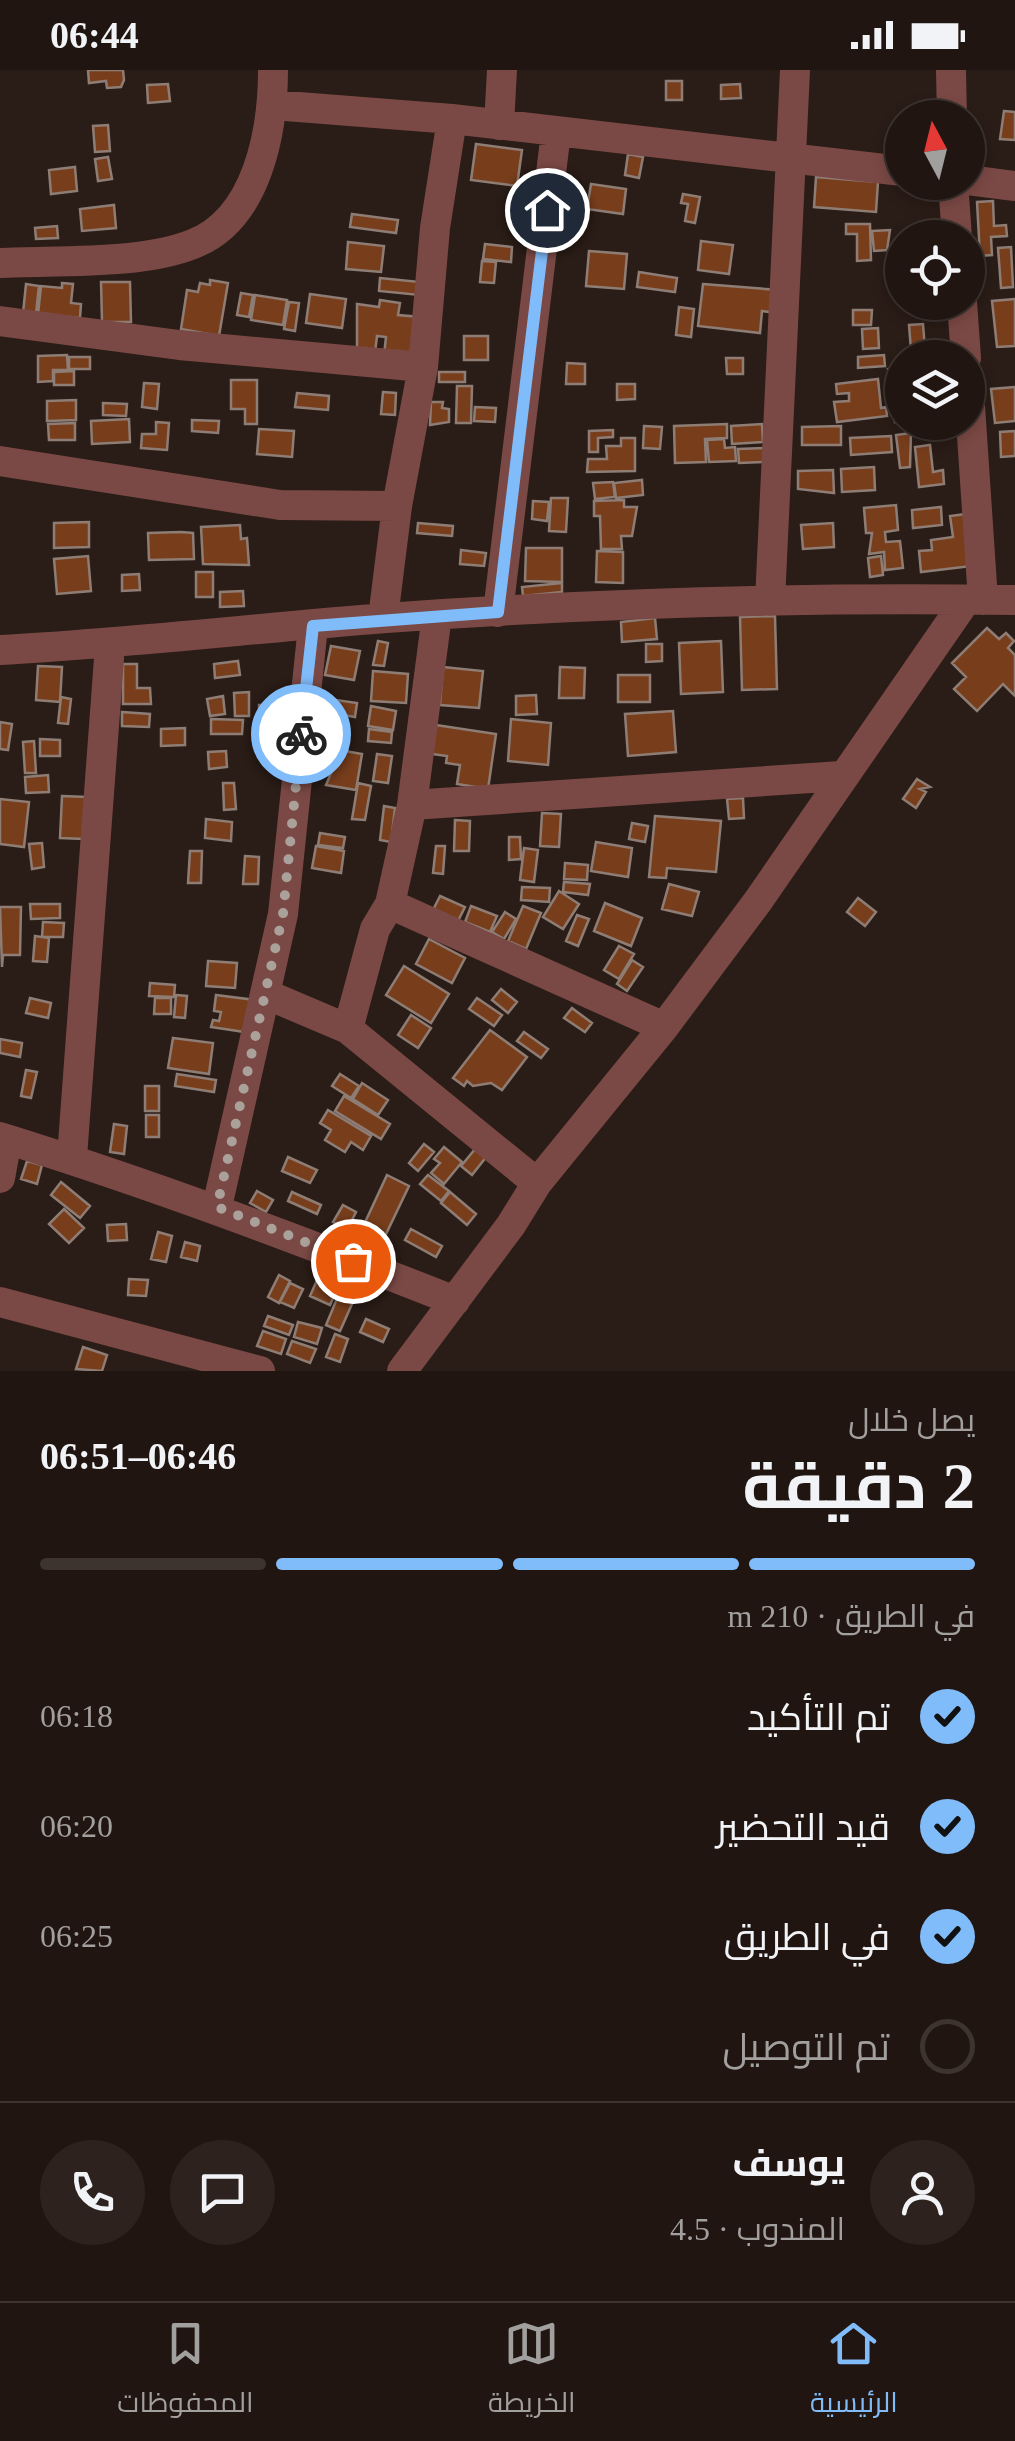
<!DOCTYPE html>
<html lang="ar">
<head>
<meta charset="utf-8">
<style>
	body { margin:0; font-family:"Times New Roman",Cairo,serif; background:#2d221e; color:#f1f3f6; direction:rtl; height:100vh; display:flex; flex-direction:column; font-size:38px; white-space:nowrap }
	* { box-sizing:border-box; margin:0 }
	p { font-size:32px; color:#a29f9f }
	.icon { flex:none; width:55px; height:55px; fill:none; stroke:currentColor; stroke-width:2; stroke-linecap:round; stroke-linejoin:round }
	.map { position:relative; height:1301px; overflow:hidden; direction:ltr }
	.side { display:flex; flex-direction:column; background:#201510; flex:1 }
	.side>* { flex:none }
	.needle { width:65px; rotate:353deg }
	.fabs { position:absolute; left:885px; top:30px; display:grid; gap:20px }
	.fabs a { display:grid; place-items:center; width:100px; height:100px; border-radius:50%; background:#201510; box-shadow:0 5px 15px #0003,0 0 0 2px #3d3430; font-size:50px }
	.pin { position:absolute; display:grid; place-items:center; width:85px; height:85px; color:#fff; margin:-42px; border:5px solid #fff; border-radius:50%; box-shadow:0 2px 10px #0007 }
	.courier { position:absolute; display:grid; place-items:center; width:100px; height:100px; margin:-50px; border:8px solid #81bcfa; border-radius:50%; background:#fff; color:#222; box-shadow:0 2px 12px #0007 }
	.head em { font-style:normal; font-weight:700 }
	.head div { display:flex; flex-direction:column-reverse }
	.head { display:flex; align-items:center; justify-content:space-between; height:170px; padding:0 40px }
	h1 { font-size:65px; font-weight:700; line-height:75px }
	.bar { display:grid; grid-template-columns:repeat(4,1fr); gap:15px 10px; align-content:center; height:120px; padding:0 40px }
	.bar i { height:12px; border-radius:8px; background:#3d3430 }
	.bar .active { background:#81bcfa }
	.bar p { grid-column:span 4 }
	.line { display:flex; align-items:center; gap:25px; padding:0 40px; border-top:2px solid #3d3430 }
	.line div { flex:1 }
	.round { display:grid; place-items:center; flex:none; width:105px; height:105px; border-radius:52px; background:#2d221e }
	ol { padding:0 40px; list-style:none }
	li { display:flex; align-items:center; gap:30px; height:110px }
	li p { margin-inline-start:auto }
	li .icon { padding:10px; border-radius:50%; background:#81bcfa; color:#111; stroke-width:4 }
	li:last-child { color:#a29f9f }
	li i { width:55px; height:55px; border:5px solid #3d3430; border-radius:50% }
	.status { display:flex; justify-content:space-between; align-items:center; height:70px; padding:0 50px; background:#201510; direction:ltr }
	.status svg { height:28px; fill:currentColor }
	.tabs { display:flex; justify-content:space-around; align-items:center; height:140px; border-top:2px solid #3d3430; background:#201510; font-size:28px; color:#a29f9f }
	.tabs a { display:grid; justify-items:center; gap:5px }
	.tabs .active { color:#81bcfa }
	.map>svg:first-child { display:block }
	.building { fill:#783e1c; stroke:#8e7d75; stroke-width:2.5 }
	.lines { fill:none; stroke-linecap:round; stroke-linejoin:round }
	.minor { stroke:#7b4945; stroke-width:30 }
	.done { stroke:#aba19b; stroke-width:10; stroke-dasharray:0 18 }
	.route { stroke:#81bcfa; stroke-width:12 }
</style>
</head>
<body>
<div class="status"><b>06:44</b><svg viewBox="0 0 49 12"><path d="M0 12V9h3v3zM5 12V6h3v6zM10 12V3h3v9zM15 12V0h3v12zM26 1h20v11H26zM47 4h2v5h-2z"/></svg></div>
<div class="map">
<svg width="1015" height="1301" viewBox="0 0 1015 1301">
	<rect width="100%" height="100%" fill="#2a1c16"/>
	<path class="building" d="M88 0H123L124 10 121 17 107 18 106 11 89 13Z
		M666 11H682V30H666Z
		M168 14 170 31 148 33 147 15Z
		M740 14 741 28 721 29V15Z
		M1004 41 1015 42V70L1000 69Z
		M108 55 110 81 95 82 93 56Z
		M476 74 522 80 517 116 471 110Z
		M628 84 643 87 639 108 625 105Z
		M108 87 112 109 98 111 95 89Z
		M75 97 77 121 51 124 49 100Z
		M816 107 878 112 876 142 814 137Z
		M591 114 626 119 623 144 587 139Z
		M683 124 700 127 695 153 685 151 688 134 681 133Z
		M993 131 994 156 1006 155 1007 166 991 167 992 185 980 186 977 132Z
		M114 135 116 158 82 161 80 139Z
		M352 144 398 150 396 163 350 157Z
		M846 154H870L871 190 857 191V164H846Z
		M57 156 58 168 36 169 35 158Z
		M890 160 887 180 874 181 872 161Z
		M701 171 733 175 729 204 698 200Z
		M348 172 384 176 381 202 346 199Z
		M485 174 512 177 511 192 483 189Z
		M1011 177 1013 217 1001 218 998 178Z
		M902 178V214L889 215 888 179Z
		M589 181 627 184 624 219 586 216Z
		M482 191 496 192 494 213 480 212Z
		M639 202 677 208 675 222 637 217Z
		M380 208 420 212 419 225 379 221Z
		M210 210 228 213 219 266 181 259 187 220 198 222 200 213 210 215Z
		M101 212H130L131 252H102Z
		M62 213 73 214 71 233 81 234 80 248 38 244 41 216 62 218Z
		M26 214 39 216 36 244 23 243Z
		M703 214 779 220 776 243 762 241 760 263 698 256Z
		M241 223 253 225 249 247 237 245Z
		M310 224 346 229 342 258 306 253Z
		M255 225 287 230 283 255 251 250Z
		M1015 229V276L997 277 992 231Z
		M380 230 400 233 398 245 421 247 417 289 384 285 386 267 377 266 375 283 357 281V234L379 237Z
		M289 232 299 233 295 261 284 259Z
		M955 233 956 246 927 247V234Z
		M679 237 694 239 691 267 676 265Z
		M853 240H872L871 255H853Z
		M923 254 925 279 911 280 909 255Z
		M878 258 879 278 863 279 862 259Z
		M464 266H488V290H464Z
		M67 285 68 300H53V311L38 312V286Z
		M884 285 885 296 858 298V287Z
		M69 287H90V299H69Z
		M726 288H743V304H727Z
		M567 293 585 294V314H566Z
		M897 298 902 351 895 352 888 299Z
		M74 301V315H54V302Z
		M439 302H465V312H439Z
		M878 309 881 338 886 337 887 346 837 352 834 332 849 331V323L837 324 836 314Z
		M231 310H257V354H245V339H231Z
		M144 313 159 314 157 339 142 337Z
		M617 314H635V329L617 330Z
		M457 316H472L471 353H456Z
		M1015 317V351L995 353 991 319Z
		M383 322 396 323 395 345 381 344Z
		M297 323 329 326 328 340 295 337Z
		M76 330V350L47 351V331Z
		M431 332H443L442 338 449 339V352L430 355Z
		M103 333 127 334 126 346 103 345Z
		M475 337 496 338 495 352 474 351Z
		M129 349 130 372 92 374 91 351Z
		M192 350 219 351 218 363 192 361Z
		M156 352 169 353 167 380 141 378 142 364H156Z
		M75 353V370H49L48 354Z
		M727 354V368L705 369 706 392 675 393 674 356Z
		M762 354 763 372 732 374 731 356Z
		M644 356 662 357 660 379 643 378Z
		M841 356V375H802V357Z
		M259 359 294 361 292 387 257 384Z
		M613 360V367L598 368V382H589V361Z
		M1015 361V386L1001 387 1000 362Z
		M911 363 910 397 900 398 896 365Z
		M891 366 892 382 851 385 850 368Z
		M621 368H635V401L587 402 588 389H607L606 376H621Z
		M724 369 725 378 735 377 736 391 709 392 707 370Z
		M930 375 933 402 943 400 944 414 919 417 915 377Z
		M766 378 767 392 739 393 738 379Z
		M874 397 875 420 842 422 841 399Z
		M833 400 834 423 798 419V401Z
		M642 410 643 425 616 428 614 413Z
		M613 412 615 427 595 429 593 413Z
		M551 428H568L566 462 549 461Z
		M624 430V437H637L632 466H621L622 479H601L600 446H594V431Z
		M533 431 549 432 547 451 532 449Z
		M896 435 898 460 885 462 886 472 900 471 903 498 885 500 884 482 869 484 872 463H866L864 438Z
		M941 437 942 455 913 458 912 440Z
		M966 444 972 496 921 502 919 481 932 480 931 470 953 467 950 446Z
		M89 452V477L54 478V453Z
		M418 453 453 456 452 466 417 463Z
		M833 453 834 477 803 479 801 455Z
		M240 455 241 469 247 468 249 495 203 494 201 457Z
		M181 462 193 463 194 489 149 490 148 463Z
		M526 478H562V512L525 511Z
		M461 480 486 483 484 496 460 494Z
		M597 481 623 482V513L596 512Z
		M88 486 91 521 57 524 54 489Z
		M881 486 883 505 870 507 868 488Z
		M196 502H213V527H196Z
		M139 504 140 520 122 521V505Z
		M562 513V522L523 526 522 517Z
		M243 521 244 536 220 537V522Z
		M775 546 777 619 742 620 740 547Z
		M655 548 657 569 622 572 621 552Z
		M987 558 999 569 1006 563 1014 571 1008 578 1015 585V626L1003 614 977 641 954 619 966 607 952 593Z
		M378 571 388 573 384 596 373 595Z
		M721 571 723 622 681 624 679 573Z
		M646 574H662V591L646 592Z
		M331 576 360 581 354 610 325 605Z
		M238 591 240 605 215 608 214 594Z
		M123 594H137V618H150L151 634H123Z
		M38 596 62 597 60 632 36 630Z
		M443 597 483 601 479 638 440 635Z
		M560 597 585 598 584 628H559Z
		M373 601 408 604 406 633 371 631Z
		M618 605H650V632H618Z
		M249 622V646H235L234 623Z
		M536 625 537 644 516 645V626Z
		M223 626 225 644 210 646 207 629Z
		M61 627 71 629 68 654 58 653Z
		M322 628 357 633 355 647 320 641Z
		M259 635H278L277 654 259 653Z
		M371 636 396 641 393 660 368 656Z
		M673 641 676 682 628 686 625 644Z
		M122 642 150 644 149 657 122 656Z
		M211 649 243 650 242 664H211Z
		M511 649 551 653 548 695 508 691Z
		M0 652 12 654 8 680 0 679Z
		M436 655 496 664 488 719 457 714 460 695 446 693 447 686 432 684Z
		M185 658V675L161 676V659Z
		M369 659 392 662 391 673 368 671Z
		M40 669 60 670V686H40Z
		M34 671 36 703H25L23 672Z
		M328 678 362 684 356 720 326 715 334 696 325 695Z
		M226 681 227 697 209 699 208 682Z
		M377 684 392 686 388 713 373 711Z
		M48 705 49 722 26 723 25 707Z
		M917 709 930 717 920 719 926 722 916 738 903 729Z
		M223 713H234L236 739 224 740Z
		M358 713 371 716 365 750 352 749Z
		M62 726 87 727 84 769 60 768Z
		M743 728 744 748 729 749 727 729Z
		M0 729 29 732 24 777 0 774Z
		M384 736 395 738 391 772 380 770Z
		M542 743 561 744 559 777 540 776Z
		M655 746 721 751 716 802 667 798 666 808 649 807Z
		M206 749 232 752 231 771 205 768Z
		M455 750 470 751 469 781H454Z
		M632 753 648 756 645 772 629 769Z
		M320 763 345 767 343 778 318 775Z
		M509 767H520L521 789 509 790Z
		M596 772 632 778 628 807 591 801Z
		M42 773 44 797 32 799 29 774Z
		M316 776 344 781 341 803 312 798Z
		M436 776H445L443 804 433 803Z
		M524 778 538 780 534 812 520 810Z
		M190 781H202L201 813H188Z
		M245 786 259 787 258 814H243Z
		M565 793 588 795 587 810 564 809Z
		M564 812 590 814 588 825 563 822Z
		M669 814 699 822 692 846 662 839Z
		M522 817 550 818 549 832 521 830Z
		M559 821 579 834 563 859 543 847Z
		M440 826 465 837 457 853 432 842Z
		M858 828 876 842 865 856 847 842Z
		M605 833 642 848 631 876 594 861Z
		M30 834H60V848L31 849Z
		M471 836 497 846 490 862 465 852Z
		M523 836 541 843 526 879 508 871Z
		M0 837H21L20 885H3L2 897Z
		M505 842 516 849 504 869 492 862Z
		M577 845 589 849 578 876 566 871Z
		M43 852 64 853 63 867H42Z
		M35 866 49 868 47 892 33 891Z
		M429 869 465 888 452 913 416 894Z
		M619 876 634 884 619 909 604 900Z
		M632 890 643 897 627 921 617 914Z
		M208 891 237 893 235 918 206 916Z
		M404 896 449 924 431 953 386 925Z
		M150 913 175 915 174 927 149 926Z
		M501 919 517 932 508 943 492 930Z
		M176 925 187 926 185 948 174 947Z
		M216 925 255 930 251 963 211 957 213 950 219 951 221 942 214 941Z
		M30 928 51 933 48 948 26 943Z
		M155 928H171V944H154Z
		M477 928 502 945 494 956 469 939Z
		M572 938 592 953 585 962 564 948Z
		M411 945 431 958 418 978 398 965Z
		M490 960 527 987 502 1020 491 1013 473 1016 467 1011 464 1016 453 1008Z
		M524 962 548 979 541 988 517 971Z
		M173 968 213 973 209 1004 168 998Z
		M0 969 22 973 20 987 0 983Z
		M26 1000 37 1002 31 1028 21 1026Z
		M177 1004 216 1010 214 1022 175 1016Z
		M340 1004 359 1016 351 1028 332 1016Z
		M362 1013 388 1030 378 1045 353 1029Z
		M145 1016H159V1041H145Z
		M344 1026 390 1054 381 1069 335 1041Z
		M328 1040 371 1066 363 1080 351 1072 345 1082 325 1070 331 1060 320 1053Z
		M146 1045H159V1067H146Z
		M114 1054 127 1056 124 1084 110 1082Z
		M424 1074 434 1082 418 1101 409 1093Z
		M444 1077 462 1092 444 1114 431 1103 440 1093 434 1089Z
		M476 1078 487 1086 472 1105 461 1096Z
		M288 1087 317 1100 310 1113 282 1101Z
		M27 1091 42 1095 37 1114 21 1109Z
		M387 1105 409 1116 376 1185 355 1174Z
		M428 1105 449 1121 441 1131 420 1114Z
		M61 1112 90 1136 80 1148 51 1125Z
		M257 1121 273 1130 266 1142 250 1133Z
		M292 1122 321 1135 317 1144 288 1131Z
		M450 1122 476 1144 467 1155 441 1133Z
		M343 1135 356 1142 347 1160 333 1152Z
		M64 1139 84 1158 69 1173 49 1154Z
		M126 1154 127 1170 108 1171 107 1155Z
		M411 1159 442 1176 436 1187 405 1170Z
		M158 1162 172 1166 166 1192 151 1189Z
		M185 1172 200 1176 197 1191 181 1187Z
		M279 1205 290 1211 279 1233 268 1227Z
		M318 1208 338 1217 330 1235 310 1226Z
		M129 1209 148 1210 146 1226 128 1225Z
		M290 1213 303 1219 294 1238 280 1232Z
		M341 1219 356 1225 340 1261 326 1255Z
		M268 1246 293 1255 289 1265 264 1256Z
		M366 1249 389 1259 383 1272 360 1262Z
		M298 1252 322 1258 317 1274 294 1267Z
		M263 1261 286 1269 281 1284 257 1276Z
		M335 1264 348 1269 340 1292 326 1287Z
		M292 1271 316 1279 310 1293 287 1284Z
		M83 1277 107 1285 102 1301 76 1299Z"/>
	<g class="lines">
		<path class="minor" d="M951 0 952 48
			M273 35 452 49 902 101
			M499 55 502 0
			M968 110 1015 116
			M953 112 957 168
			M0 193C57 190 141 195 193 174 258 149 273 60 273 0
			M962 232 966 288
			M0 251 179 275 423 297
			M968 306 983 530
			M0 391 280 435 397 436
			M770 531 795 0
			M498 542 556 62
			M437 545 412 735 390 834 375 859 348 959 537 1113
			M383 548 397 436 423 297 435 158 452 49
			M0 580C129 573 257 558 386 548 594 533 806 527 1015 530
			M412 735 841 706
			M390 834 664 957
			M268 925 348 959
			M0 1067C155 1115 305 1172 455 1231
			M72 1087 110 575
			M0 1108 7 1070
			M217 1137 283 844 313 556
			M0 1232 260 1301
			M402 1301 511 1155 537 1113 664 957 758 831 966 530"/>
	</g>
	<g class="lines">
		<path class="done" d="M301 664 283 844 217 1137 353 1191"/>
		<path class="route" d="M301 664 313 556 498 542 547 140"/>
	</g>
</svg>
<div class="fabs">
<a><svg class="needle" viewBox="-14 -14 28 28"><path d="M0-13l5 13h-10z" fill="#e53935"/><path d="M0 13l5-13h-10z" fill="#a29f9f"/></svg></a>
<a><svg class="icon" aria-label="locate" viewBox="0 0 24 24"><circle cx="12" cy="12" r="6"/><path d="M12 2v4M12 18v4M2 12h4M18 12h4"/></svg></a>
<a><svg class="icon" aria-label="layers" viewBox="0 0 24 24"><path d="M12 4l9 5-9 5-9-5zM3 14l9 5 9-5"/></svg></a>
</div>
<div class="pin" style="left:353px;top:1191px;background:#ea580c"><svg class="icon" aria-label="bag" viewBox="0 0 24 24"><path d="M5 8h14l-1 12H6zM9 8a3 3 0 0 1 6 0"/></svg></div>
<div class="pin" style="left:547px;top:140px;background:#1f2937"><svg class="icon" aria-label="home" viewBox="0 0 24 24"><path d="M3 11l9-7 9 7M6 9v11h12V9"/></svg></div>
<div class="courier" style="left:301px;top:664px"><svg class="icon" aria-label="bike" viewBox="0 0 24 24"><circle cx="6" cy="16" r="4"/><circle cx="18" cy="16" r="4"/><path d="M6 16l4-8h5l3 8M10 8l3 8H6M13 5h3"/></svg></div>
</div>
<section class="side">
<div class="head"><div><h1>2 دقيقة</h1><p>يصل خلال</p></div><em>06:46–06:51</em></div>
<div class="bar"><i class="active"></i><i class="active"></i><i class="active"></i><i></i><p>في الطريق · 210 m</p></div>
<ol>
<li><svg class="icon" aria-label="check" viewBox="0 0 24 24"><path d="M5 12l5 5 9-10"/></svg>تم التأكيد<p>06:18</p></li>
<li><svg class="icon" aria-label="check" viewBox="0 0 24 24"><path d="M5 12l5 5 9-10"/></svg>قيد التحضير<p>06:20</p></li>
<li><svg class="icon" aria-label="check" viewBox="0 0 24 24"><path d="M5 12l5 5 9-10"/></svg>في الطريق<p>06:25</p></li>
<li><i></i>تم التوصيل</li>
</ol>
<div class="line" style="height:180px"><a class="round"><svg class="icon" aria-label="person" viewBox="0 0 24 24"><circle cx="12" cy="8" r="4"/><path d="M4 21q1-7 8-7t8 7"/></svg></a><div><b>يوسف</b><p>المندوب · 4.5</p></div><a class="round"><svg class="icon" aria-label="chat" viewBox="0 0 24 24"><path d="M4 5h16v11H9l-5 4z"/></svg></a><a class="round"><svg class="icon" aria-label="phone" viewBox="0 0 24 24"><path d="M5 4h4l2 5-3 2q2 4 5 5l2-3 5 2v4C11 20 4 13 5 4z"/></svg></a></div>
</section>
<nav class="tabs">
<a class="active"><svg class="icon" aria-label="home" viewBox="0 0 24 24"><path d="M3 11l9-7 9 7M6 9v11h12V9"/></svg>الرئيسية</a>
<a><svg class="icon" aria-label="map" viewBox="0 0 24 24"><path d="M3 6l6-2 6 2 6-2v14l-6 2-6-2-6 2zM9 4v14M15 6v14"/></svg>الخريطة</a>
<a><svg class="icon" aria-label="saved" viewBox="0 0 24 24"><path d="M7 4h10v16l-5-4-5 4z"/></svg>المحفوظات</a>
</nav>
</body>
</html>
